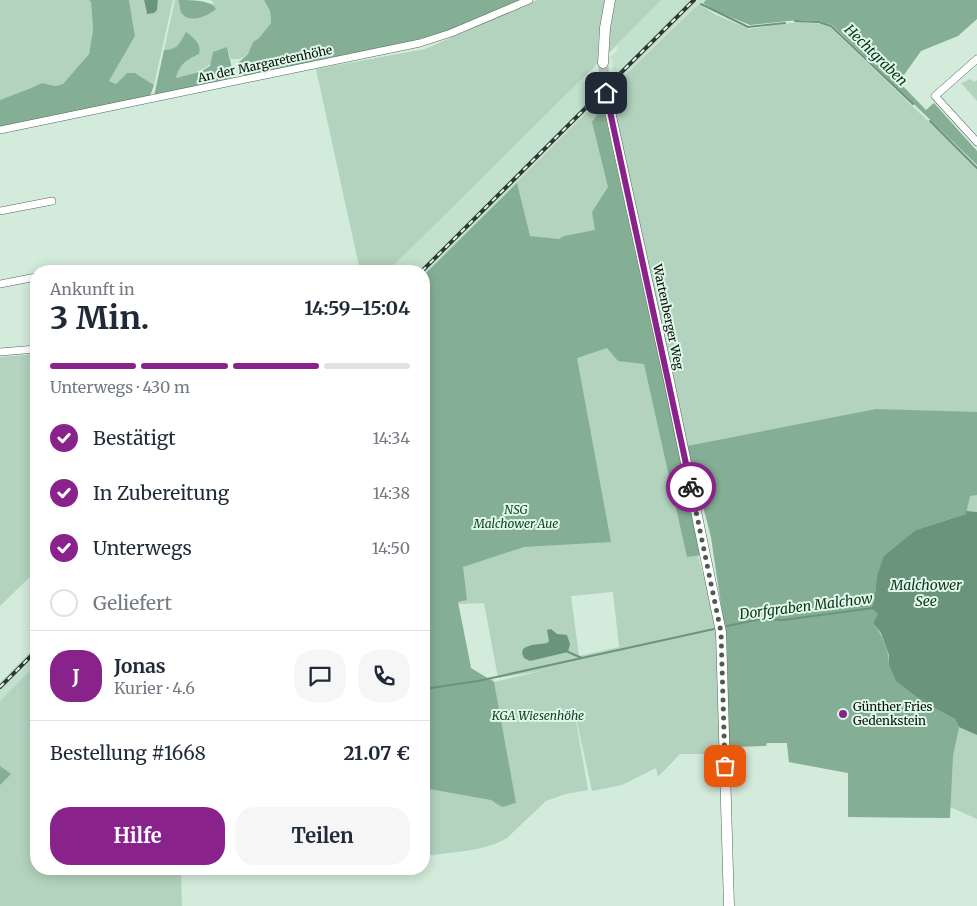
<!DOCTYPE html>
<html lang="de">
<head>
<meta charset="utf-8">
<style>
	body { margin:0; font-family:Merriweather,serif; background:#f6f6f7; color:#1f2937; height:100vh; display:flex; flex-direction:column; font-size:19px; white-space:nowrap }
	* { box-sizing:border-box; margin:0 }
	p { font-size:16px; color:#747a83 }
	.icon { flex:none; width:28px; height:28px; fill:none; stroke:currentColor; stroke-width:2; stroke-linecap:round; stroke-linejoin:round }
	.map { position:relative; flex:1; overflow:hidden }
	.panel { position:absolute; left:30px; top:265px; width:400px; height:610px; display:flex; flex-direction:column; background:#fff; border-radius:20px; box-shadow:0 2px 12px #0003 }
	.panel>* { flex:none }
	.pin { position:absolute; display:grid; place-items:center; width:42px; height:42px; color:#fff; margin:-21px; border-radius:10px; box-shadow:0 2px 8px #0006 }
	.courier { position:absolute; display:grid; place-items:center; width:50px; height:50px; margin:-25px; border:4px solid #89238b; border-radius:50%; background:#fff; color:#222; box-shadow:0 1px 6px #0007 }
	.head em { font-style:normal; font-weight:700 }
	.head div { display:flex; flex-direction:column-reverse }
	.head { display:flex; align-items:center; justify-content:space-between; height:85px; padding:0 20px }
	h1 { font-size:32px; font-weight:700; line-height:38px }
	.bar { display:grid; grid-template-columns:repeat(4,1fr); gap:8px 5px; align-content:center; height:60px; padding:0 20px }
	.bar i { height:6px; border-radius:4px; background:#e0e1e3 }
	.bar .active { background:#89238b }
	.bar p { grid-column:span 4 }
	.line { display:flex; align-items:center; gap:12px; padding:0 20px; border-top:1px solid #e0e1e3 }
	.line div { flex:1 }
	.round { display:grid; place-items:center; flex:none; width:52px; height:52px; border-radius:20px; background:#f6f6f7 }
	ol { padding:0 20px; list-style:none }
	li { display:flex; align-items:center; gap:15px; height:55px }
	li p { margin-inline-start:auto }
	li .icon { padding:5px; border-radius:50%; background:#89238b; color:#fff; stroke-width:4 }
	li:last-child { color:#747a83 }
	li i { width:28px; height:28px; border:2px solid #e0e1e3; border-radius:50% }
	.cta { display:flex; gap:10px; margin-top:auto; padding:10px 20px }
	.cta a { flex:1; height:58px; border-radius:20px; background:#89238b; color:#fff; font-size:20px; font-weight:700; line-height:58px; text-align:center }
	.cta a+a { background:#f6f6f7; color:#1f2937 }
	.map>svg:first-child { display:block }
	.built { fill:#c2e2cd }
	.green { fill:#b3d3be; fill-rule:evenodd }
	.forest { fill:#85af94 }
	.water { fill:#6b957b }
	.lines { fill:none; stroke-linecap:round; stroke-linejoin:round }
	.stream { stroke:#6b957b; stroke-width:2 }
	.secondary-tunnel { stroke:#b4cabc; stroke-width:10; stroke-dasharray:10 5; stroke-linecap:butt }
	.minor-casing { stroke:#516759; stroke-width:8 }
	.secondary-casing { stroke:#516759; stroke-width:11 }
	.minor { stroke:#fff; stroke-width:7 }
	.secondary { stroke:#fff; stroke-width:10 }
	.rail-casing { stroke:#2d3831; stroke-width:4 }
	.rail { stroke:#e0f8e8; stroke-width:2; stroke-dasharray:5.5; stroke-linecap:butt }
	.done { stroke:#4e5b52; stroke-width:5; stroke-dasharray:0 9 }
	.route { stroke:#89238b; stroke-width:6 }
	.poi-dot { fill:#89238b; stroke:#e0f8e8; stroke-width:2 }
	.labels { text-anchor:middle; stroke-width:4; stroke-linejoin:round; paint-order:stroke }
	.street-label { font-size:12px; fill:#060e09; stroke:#e0f8e8 }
	.park-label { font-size:12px; font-style:italic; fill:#0f4329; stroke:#e0f8e8 }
	.poi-label { font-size:12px; fill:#060e09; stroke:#e0f8e8; text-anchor:start }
	.water-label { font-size:14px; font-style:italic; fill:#0d311e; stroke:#e0f8e8 }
</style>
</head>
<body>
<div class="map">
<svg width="977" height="906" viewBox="0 0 977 906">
	<rect width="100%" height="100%" fill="#d3ebdb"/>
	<path class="built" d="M661 0H706L699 4 620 80 612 69 614 66 611 63 613 61 610 57 617 51 618 44Z
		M595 72 598 76 596 78 600 85 593 91 595 104 424 275V271H388L587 74 590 77Z
		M36 646V664L0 701V682Z"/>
	<path class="green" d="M0 0H89L91 2 93 30 89 54 63 84 56 86 42 83 31 88 0 100Z
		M129 0H144L146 12 158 5V0H173L154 85 135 73H127L116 84 109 81 135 36Z
		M175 0H178L180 10 215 3 210 0H264L270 11 271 23 259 38 253 42 248 54 240 59H231L227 47C206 70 205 70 176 78 180 64 186 60 199 54L177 47 174 49 164 50Z
		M537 0H606C601 20 596 42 599 62L388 271H360L316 69 425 49Z
		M614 0H661L608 54 612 7Z
		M699 4 716 15 749 29 798 22 824 24 830 27 977 168V819L950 807V818L848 817V773L789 762 787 743H767L766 746 729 747 727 644 711 537 693 451 672 452 702 571 705 579 717 631 720 754H680L658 777 656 768 622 785 592 791 573 704 588 790 566 794 546 801 507 838C484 852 450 852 424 856V275L595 104ZM613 592 619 647 579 656 571 596ZM484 603 498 678 541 671 494 682 493 679 474 682 458 604Z
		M971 79 974 82 977 80V101L961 83Z
		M36 354V571L0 606V357Z
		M36 664V869H181L182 906H0V701Z"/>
	<path class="forest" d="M89 0H129L135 36 109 81 116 84 127 73H135L154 85 150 96 0 128V100L31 88 42 83 56 86 63 84 89 54 93 30 91 2Z
		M178 0C191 0 212 0 216 9 208 16 188 25 181 12 179 8 180 4 178 0Z
		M264 0H521L456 28 413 41 245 76 240 73 238 63 248 54 253 42 259 38 271 23 270 11Z
		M706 0H977V19L958 36 921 51 899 82 926 110 934 103 977 151V165L832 25 819 21 798 20 750 25 716 11 703 3Z
		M186 32C193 37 202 44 199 54 186 60 180 64 176 78L202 71 210 66 213 52 227 47 233 73 231 78 222 82 154 96 164 50C179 49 179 44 186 32Z
		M603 106 702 555 687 557 644 364 618 361 607 348 577 358 611 542 524 547 463 567 467 600 458 602 471 668 494 682 516 803 502 807 491 800 424 788V275L517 183 530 236 559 239 564 236 595 230 592 212 608 187 592 122Z
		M876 409 977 412V495L970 496 966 514 916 530 877 576 874 603 878 614 873 623C882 635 889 650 889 665L925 703 955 719 959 727 953 756 950 818 848 817V773L789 762 787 743H767L766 746 729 747 727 644 711 537 687 446Z
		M0 766 11 774 0 785Z"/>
	<path class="water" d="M144 0H158L157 10 154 13 147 14Z
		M966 511 977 512V735L959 727 955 719 925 703 896 681 889 665V655L881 633 873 623 878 614 871 608 874 603 877 576 884 556 916 530 966 514Z
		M551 629 557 634 567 635 570 644 568 652 530 661 524 658 522 653 523 649C532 643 538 645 547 643L549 641 547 630Z"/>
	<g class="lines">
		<path class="stream" d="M701 4 748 27 785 23
			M795 21 819 22 831 26 913 104
			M930 121 977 168
			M727 626 761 619 783 620 873 608
			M568 652 582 658 714 629
			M424 689 478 681 582 658"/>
		<path class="secondary-tunnel" d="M603 63 606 93"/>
		<defs>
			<path id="minor" d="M977 59 935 96 977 142
				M0 130 420 43 451 33 529 0
				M0 211 52 201
				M64 271H67
				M0 284 36 277
				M0 352 36 349"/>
			<path id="secondary" d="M603 63 605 28 610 0
				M606 93 668 376 721 632 729 906"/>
		</defs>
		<use href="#minor" class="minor-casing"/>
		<use href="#secondary" class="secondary-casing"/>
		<use href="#minor" class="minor"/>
		<use href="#secondary" class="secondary"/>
		<defs>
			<path id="rail" d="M422 271 694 0
				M0 687 36 651"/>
		</defs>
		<use href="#rail" class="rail-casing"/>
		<use href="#rail" class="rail"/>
	</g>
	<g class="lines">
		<path class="done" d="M691 487 721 632 725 766"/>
		<path class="route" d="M606 93 691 487"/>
	</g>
	<circle class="poi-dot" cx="843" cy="714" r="5"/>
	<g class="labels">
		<g class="street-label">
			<text transform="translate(265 64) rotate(-12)" y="4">An der Margaretenhöhe</text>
			<text transform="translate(668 317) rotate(78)" y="4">Wartenberger Weg</text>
		</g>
		<g class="park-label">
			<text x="516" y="514">NSG<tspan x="516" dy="14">Malchower Aue</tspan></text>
			<text x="538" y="720">KGA Wiesenhöhe</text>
		</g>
		<g class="poi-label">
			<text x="853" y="711">Günther Fries<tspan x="853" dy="14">Gedenkstein</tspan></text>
		</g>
		<g class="water-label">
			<text transform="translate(876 55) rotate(44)" y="5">Hechtgraben</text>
			<text x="926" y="590">Malchower<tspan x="926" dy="16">See</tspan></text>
			<text transform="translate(806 606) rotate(-7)" y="5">Dorfgraben Malchow</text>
		</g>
	</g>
</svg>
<div class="pin" style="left:725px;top:766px;background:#ea580c"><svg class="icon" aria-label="bag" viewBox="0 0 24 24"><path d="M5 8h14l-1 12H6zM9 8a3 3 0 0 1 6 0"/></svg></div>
<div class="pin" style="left:606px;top:93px;background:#1f2937"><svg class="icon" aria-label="home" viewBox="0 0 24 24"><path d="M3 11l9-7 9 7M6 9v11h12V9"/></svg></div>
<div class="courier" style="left:691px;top:487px"><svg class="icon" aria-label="bike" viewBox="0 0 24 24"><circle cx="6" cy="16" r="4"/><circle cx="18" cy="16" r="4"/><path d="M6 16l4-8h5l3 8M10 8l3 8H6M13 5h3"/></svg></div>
<section class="panel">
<div class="head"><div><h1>3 Min.</h1><p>Ankunft in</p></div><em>14:59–15:04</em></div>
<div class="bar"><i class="active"></i><i class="active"></i><i class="active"></i><i></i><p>Unterwegs · 430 m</p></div>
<ol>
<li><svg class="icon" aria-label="check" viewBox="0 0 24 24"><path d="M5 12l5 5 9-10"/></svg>Bestätigt<p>14:34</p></li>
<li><svg class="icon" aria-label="check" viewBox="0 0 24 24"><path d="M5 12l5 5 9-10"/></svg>In Zubereitung<p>14:38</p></li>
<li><svg class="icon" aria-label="check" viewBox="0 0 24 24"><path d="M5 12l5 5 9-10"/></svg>Unterwegs<p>14:50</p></li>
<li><i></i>Geliefert</li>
</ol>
<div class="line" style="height:90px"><b class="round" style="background:#89238b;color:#fff">J</b><div><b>Jonas</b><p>Kurier · 4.6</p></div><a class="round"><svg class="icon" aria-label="chat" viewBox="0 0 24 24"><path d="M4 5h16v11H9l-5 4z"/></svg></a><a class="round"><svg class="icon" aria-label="phone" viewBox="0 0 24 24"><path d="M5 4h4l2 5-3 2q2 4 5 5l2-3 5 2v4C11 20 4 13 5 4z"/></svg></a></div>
<div class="line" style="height:65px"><div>Bestellung #1668</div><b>21.07 €</b></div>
<div class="cta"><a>Hilfe</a><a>Teilen</a></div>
</section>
</div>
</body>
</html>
